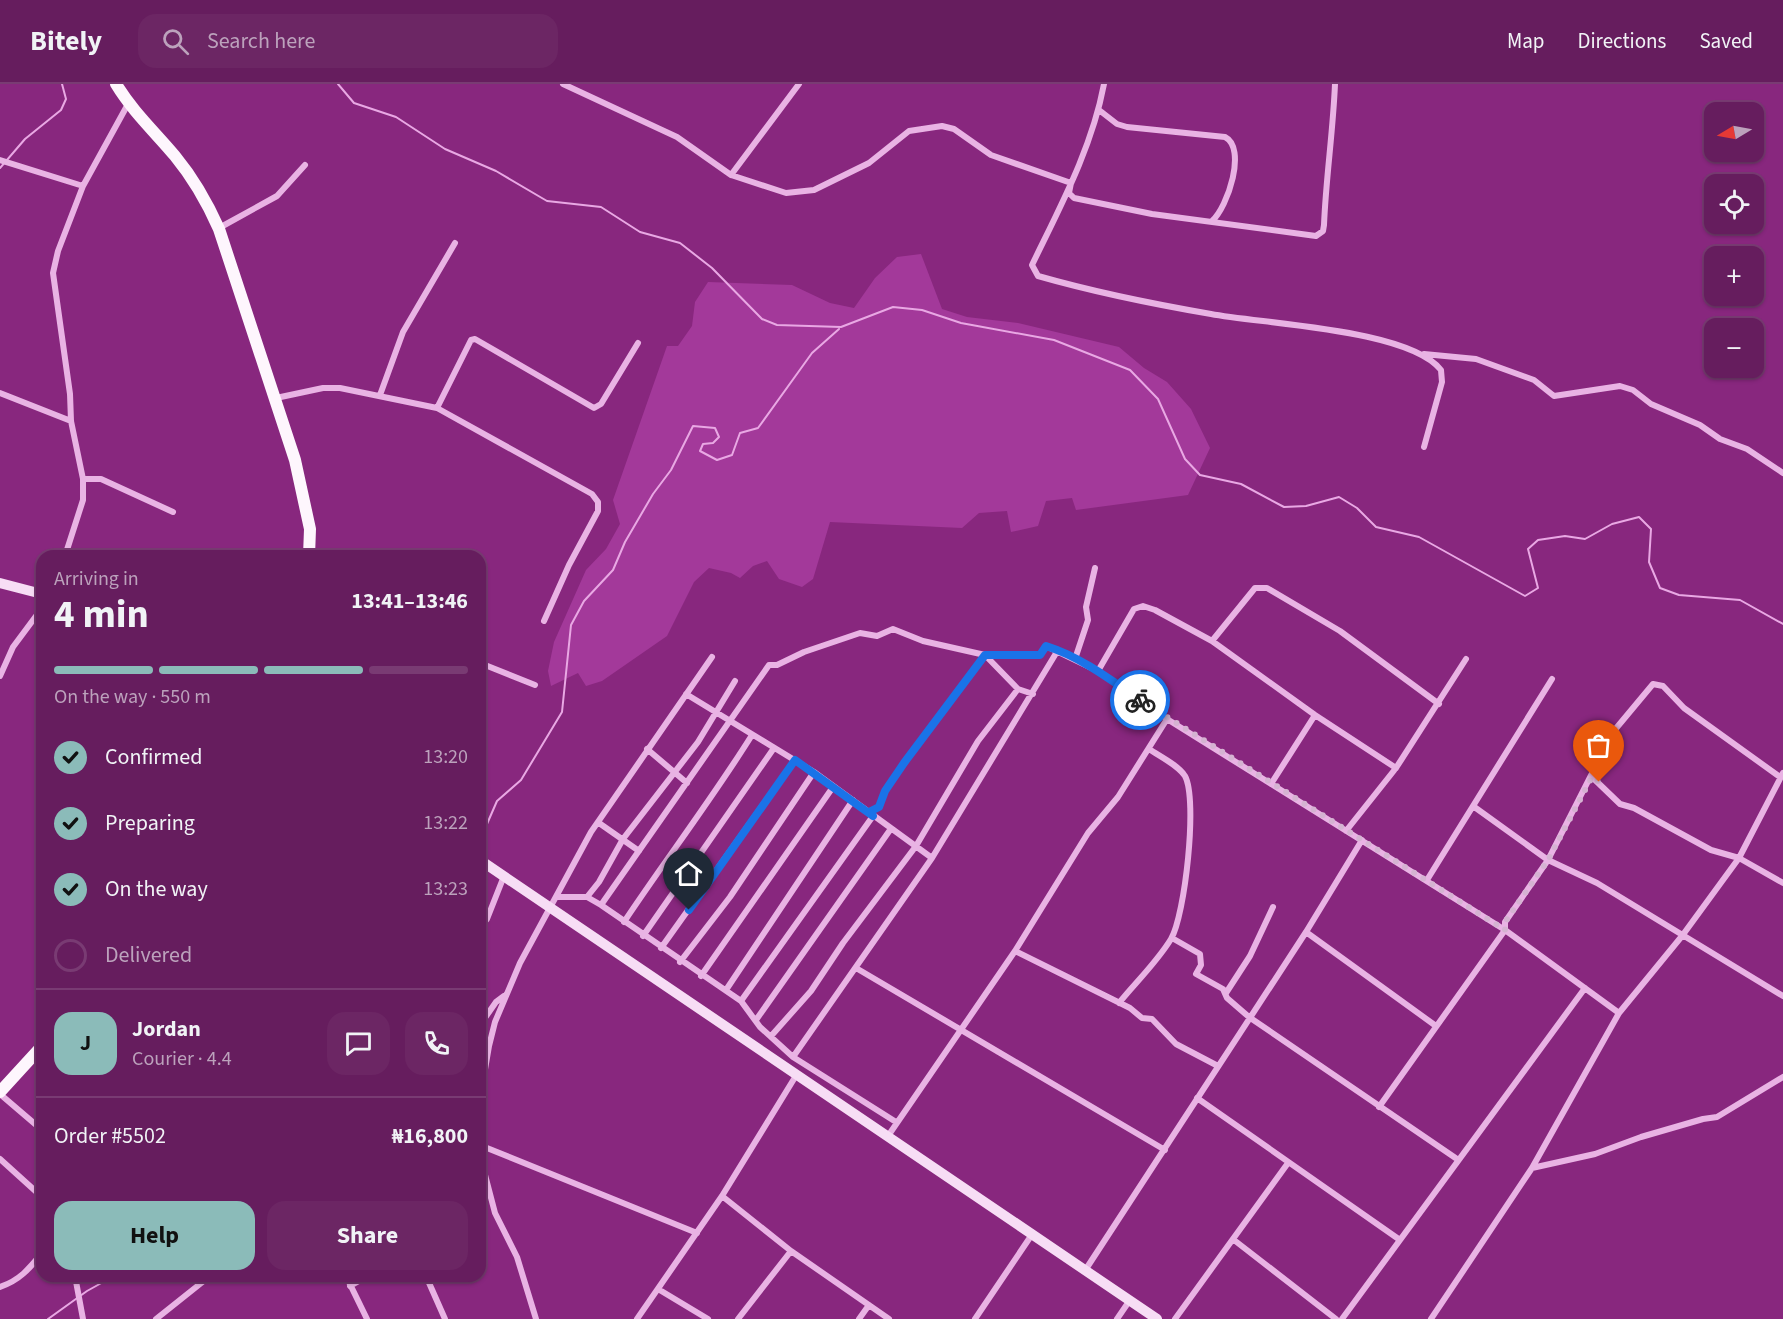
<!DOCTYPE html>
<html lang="en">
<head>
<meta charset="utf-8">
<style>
	body { margin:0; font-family:"Source Sans 3",sans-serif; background:#6c2664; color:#f1f3f6; height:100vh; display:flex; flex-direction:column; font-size:22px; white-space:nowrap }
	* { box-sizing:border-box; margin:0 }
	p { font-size:20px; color:#bca2bc }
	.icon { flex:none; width:33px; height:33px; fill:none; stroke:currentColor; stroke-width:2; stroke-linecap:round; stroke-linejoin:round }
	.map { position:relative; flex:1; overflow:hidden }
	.panel { position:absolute; left:36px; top:466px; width:450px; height:732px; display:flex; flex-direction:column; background:#661d5e; border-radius:18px; box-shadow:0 2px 4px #0004,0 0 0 2px #793b73 }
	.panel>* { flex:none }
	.needle { width:39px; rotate:260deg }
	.controls { position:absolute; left:1704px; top:18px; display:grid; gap:12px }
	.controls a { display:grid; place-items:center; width:60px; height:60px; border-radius:12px; background:#661d5e; box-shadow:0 2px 4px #0004,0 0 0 2px #793b73; font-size:30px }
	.pin { position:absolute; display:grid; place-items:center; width:51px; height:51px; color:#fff; margin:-62px -26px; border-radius:50% 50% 50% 0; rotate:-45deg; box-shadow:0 0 6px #0007 }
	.pin .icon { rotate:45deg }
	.courier { position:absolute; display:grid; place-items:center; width:60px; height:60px; margin:-30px; border:4px solid #1a73e8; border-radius:50%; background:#fff; color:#222; box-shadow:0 2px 8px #0007 }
	.head em { font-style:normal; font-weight:700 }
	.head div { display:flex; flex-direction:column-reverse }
	.head { display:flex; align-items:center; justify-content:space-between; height:102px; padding:0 18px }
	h1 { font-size:39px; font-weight:700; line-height:45px }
	.bar { display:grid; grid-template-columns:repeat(4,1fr); gap:9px 6px; align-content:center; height:72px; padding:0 18px }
	.bar i { height:8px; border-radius:4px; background:#793b73 }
	.bar .active { background:#8bbbb9 }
	.bar p { grid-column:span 4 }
	.line { display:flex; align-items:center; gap:15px; padding:0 18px; border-top:2px solid #793b73 }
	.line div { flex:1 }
	.round { display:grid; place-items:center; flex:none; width:63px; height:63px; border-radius:18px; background:#6c2664 }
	ol { padding:0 18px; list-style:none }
	li { display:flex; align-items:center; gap:18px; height:66px }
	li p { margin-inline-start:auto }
	li .icon { padding:6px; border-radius:50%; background:#8bbbb9; color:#111; stroke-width:4 }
	li:last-child { color:#bca2bc }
	li i { width:33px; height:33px; border:3px solid #793b73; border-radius:50% }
	.action { display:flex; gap:12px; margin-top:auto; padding:12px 18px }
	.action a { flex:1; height:69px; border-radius:18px; background:#8bbbb9; color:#111; font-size:24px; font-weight:700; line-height:69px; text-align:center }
	.action a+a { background:#6c2664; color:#f1f3f6 }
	header { display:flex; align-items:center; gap:36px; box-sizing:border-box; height:84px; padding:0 30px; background:#661d5e; border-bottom:2px solid #793b73 }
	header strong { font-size:28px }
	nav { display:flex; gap:33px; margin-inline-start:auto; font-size:21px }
	.search { width:420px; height:54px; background:#6c2664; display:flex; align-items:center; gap:15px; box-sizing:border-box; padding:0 21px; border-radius:18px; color:#bca2bc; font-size:22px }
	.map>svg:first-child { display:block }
	.green { fill:#a3399a }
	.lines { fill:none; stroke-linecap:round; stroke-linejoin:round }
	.stream { stroke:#e9a8e4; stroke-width:2 }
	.minor { stroke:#e9b3e4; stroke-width:6 }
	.secondary { stroke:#f7ddf5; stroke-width:10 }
	.primary { stroke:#fef6fd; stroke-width:12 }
	.done { stroke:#d5b3d2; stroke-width:6; stroke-dasharray:0 10.8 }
	.route { stroke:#1a73e8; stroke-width:8 }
</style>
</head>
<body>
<header>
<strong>Bitely</strong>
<div class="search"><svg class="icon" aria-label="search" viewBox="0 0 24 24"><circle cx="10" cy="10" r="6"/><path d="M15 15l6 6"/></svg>Search here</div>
<nav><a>Map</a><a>Directions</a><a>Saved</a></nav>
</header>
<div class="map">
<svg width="1783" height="1235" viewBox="0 0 1783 1235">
	<rect width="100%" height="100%" fill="#88277e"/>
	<path class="green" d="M921 170 942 225 967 233 1018 239 1119 263 1144 284 1167 298 1191 325 1210 364 1188 411 1076 426 1072 414 1046 417 1038 442 1011 448 1007 427 979 429 962 444 830 438 813 495 802 503 779 495 767 477 753 482 740 494 731 489 709 484 694 498 667 552 602 597 586 602 578 589 551 602 548 587 554 558 586 486 606 465 620 440 613 416 667 262H678L692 242 695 218 708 198 792 201 830 219 854 224 875 194 897 173Z"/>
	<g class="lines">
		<path class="stream" d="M338 0 354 19 396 33 445 65 496 87 547 117 601 123 640 148 680 159 712 184 762 235 777 241 841 243 893 223 922 226 961 239 1054 256 1130 286 1158 315 1185 375 1200 391 1241 400 1284 423 1306 422 1339 413 1357 424 1376 443 1419 453 1525 512 1538 504 1528 465 1538 456 1565 452 1585 455 1612 440 1639 433 1651 445 1649 478 1660 504 1679 511 1740 516 1783 540
			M0 84 25 55 61 26 66 15 62 0
			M480 756 497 717 521 696 562 628 571 541 584 517 613 486 625 458 653 410 671 386 693 342 715 344 719 353 713 359 703 360 700 367 717 376 732 371 740 349 758 344 812 269 839 245
			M48 1235 87 1207 114 1192"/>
		<path class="minor" d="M563 0 677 53 731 91 786 109 814 106 869 79 909 47 942 42 954 45 991 71 1071 99 1069 109 1074 114 1152 130 1316 152 1323 147 1324 141C1326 93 1333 48 1335 0
			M1104 0C1092 64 1060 123 1032 181L1038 192C1094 208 1153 220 1211 230 1263 240 1409 245 1441 286L1442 298 1424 363
			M1099 26 1117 40 1127 43 1225 53C1247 64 1228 123 1212 137
			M0 76 83 102
			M731 91 799 0
			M219 144 277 112 305 81
			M1424 270 1476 275 1534 296 1554 312 1620 302 1633 306 1651 320 1700 341 1720 355 1747 365 1783 389
			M0 309 71 337
			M380 311 403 248 455 159
			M276 314 323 304H340L437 324 592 410 598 418V427L569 481 544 537
			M437 324 471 256 475 255 594 324 601 320 638 259
			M83 395H101L173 428
			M65 472 83 416V395L71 337 70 310 53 189 58 167 83 102 128 20
			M1212 557 1255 504H1267L1340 547 1439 620
			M1075 575 1088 536 1086 523 1095 484
			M480 579 535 601
			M1098 587 1134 525 1143 522 1155 526 1212 557 1315 631 1396 684
			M0 592 13 563 42 524
			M686 610 814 688 932 774
			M647 665 687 699
			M1592 693 1620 720 1634 724 1711 766 1739 774 1783 799
			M1271 700 1315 631
			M1473 722 1548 776 1597 799 1783 912
			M599 739 639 767
			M1346 747 1396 684 1466 575
			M1427 796 1552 595
			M557 813H587L601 821 741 917 760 943 793 973 896 1038
			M587 813 599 798 623 755 698 658 735 597
			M601 821 769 581H777L804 568 860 549 877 552 893 545 923 557 985 571 1018 605 1033 610
			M624 838C666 775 712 715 752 651
			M480 843 487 835 504 792
			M1306 848 1436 942
			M643 852 774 664
			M1172 854 1200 870 1201 881 1196 890 1223 905 1227 914 1249 933 1457 1075
			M661 864 795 676
			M1015 867 1130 924 1142 934 1152 935 1176 960 1218 982
			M680 878 730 813 814 688
			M856 884 1165 1066
			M701 892 833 703
			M726 906 853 716
			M1226 909 1250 872 1273 823
			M741 917 873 732 871 727 879 723 885 707 904 679 985 571H1040L1046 562 1098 587 1167 635 1505 846 1619 929
			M1119 919C1136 898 1157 878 1171 855 1185 831 1198 716 1185 692 1178 681 1159 672 1149 665
			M756 936 890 746
			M480 941 496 918 504 912
			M772 951 811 907 843 859 916 762 978 657 1018 605
			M793 973 932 774 1058 566
			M0 1010 42 1046
			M1197 1014 1400 1156
			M1379 1023 1505 846V838L1548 776 1613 648 1653 600 1663 602 1684 624 1780 693
			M888 1052 1015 867 1088 749 1118 713 1167 635
			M482 1062 697 1149
			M0 1075 42 1113
			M1532 1084 1595 1070 1641 1053 1703 1035 1717 1033 1783 993
			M722 1112 791 1167 889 1235
			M1234 1156 1336 1235
			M1086 1185 1306 848 1362 756
			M75 1192 83 1235
			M346 1192 367 1235
			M426 1192 445 1235
			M350 1202 368 1192
			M0 1203C20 1196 29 1185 42 1169
			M658 1205 708 1235
			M156 1235 210 1192
			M536 1235 517 1173 495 1129 484 1087 481 1009 489 962 495 938 520 879 591 748 712 573
			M637 1235 722 1112 797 990
			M738 1235 791 1167
			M859 1235 869 1221
			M975 1235 1033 1149
			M1117 1235 1130 1216
			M1175 1235 1288 1079
			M1342 1235 1585 904
			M1431 1235 1532 1084 1619 929 1682 852 1739 774 1783 689"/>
		<path class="secondary" d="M0 499 42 510
			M480 776 1157 1235"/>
		<path class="primary" d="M116 0C133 28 155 48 175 72 194 95 207 118 219 145L295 376 310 445 309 472
			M0 1008 42 962"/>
	</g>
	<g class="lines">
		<path class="done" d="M1140 616 1505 846V838L1548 776 1592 693 1599 698"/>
		<path class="route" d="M689 826 795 676 873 732 871 727 879 723 885 707 904 679 985 571H1040L1046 562C1081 573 1111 596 1140 616"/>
	</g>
</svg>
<div class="controls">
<a><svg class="needle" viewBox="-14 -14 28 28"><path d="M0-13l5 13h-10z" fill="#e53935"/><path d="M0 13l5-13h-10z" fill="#bca2bc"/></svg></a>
<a><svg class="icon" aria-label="locate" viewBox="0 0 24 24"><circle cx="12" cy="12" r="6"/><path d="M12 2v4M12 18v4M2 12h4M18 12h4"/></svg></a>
<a>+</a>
<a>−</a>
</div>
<div class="pin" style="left:1599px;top:698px;background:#ea580c"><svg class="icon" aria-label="bag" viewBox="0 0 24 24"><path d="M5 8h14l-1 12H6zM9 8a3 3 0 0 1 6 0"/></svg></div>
<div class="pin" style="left:689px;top:826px;background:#1f2937"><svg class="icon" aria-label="home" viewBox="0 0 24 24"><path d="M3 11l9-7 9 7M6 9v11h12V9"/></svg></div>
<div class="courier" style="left:1140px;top:616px"><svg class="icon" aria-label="bike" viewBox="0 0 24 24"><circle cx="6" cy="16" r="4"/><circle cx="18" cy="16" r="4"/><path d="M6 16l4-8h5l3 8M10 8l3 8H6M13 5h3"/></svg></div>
<section class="panel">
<div class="head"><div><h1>4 min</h1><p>Arriving in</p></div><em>13:41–13:46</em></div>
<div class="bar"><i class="active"></i><i class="active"></i><i class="active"></i><i></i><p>On the way · 550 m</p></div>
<ol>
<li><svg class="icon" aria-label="check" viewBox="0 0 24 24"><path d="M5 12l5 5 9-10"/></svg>Confirmed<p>13:20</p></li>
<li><svg class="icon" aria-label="check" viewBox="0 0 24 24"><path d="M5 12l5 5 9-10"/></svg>Preparing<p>13:22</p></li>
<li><svg class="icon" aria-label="check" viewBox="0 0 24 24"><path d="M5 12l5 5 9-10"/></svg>On the way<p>13:23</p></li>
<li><i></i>Delivered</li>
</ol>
<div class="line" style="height:108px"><b class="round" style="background:#8bbbb9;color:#111">J</b><div><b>Jordan</b><p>Courier · 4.4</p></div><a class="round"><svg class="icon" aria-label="chat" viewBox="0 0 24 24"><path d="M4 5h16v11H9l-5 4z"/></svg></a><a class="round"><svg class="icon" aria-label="phone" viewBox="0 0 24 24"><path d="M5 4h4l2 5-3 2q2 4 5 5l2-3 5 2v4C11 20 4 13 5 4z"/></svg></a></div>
<div class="line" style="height:78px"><div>Order #5502</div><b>₦16,800</b></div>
<div class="action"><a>Help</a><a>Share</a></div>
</section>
</div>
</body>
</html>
